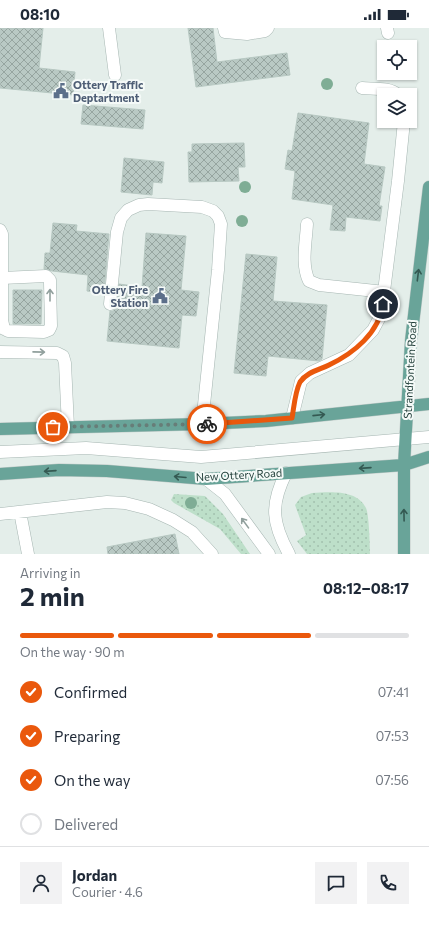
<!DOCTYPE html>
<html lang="en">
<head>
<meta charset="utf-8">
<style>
	body { margin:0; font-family:Commissioner,sans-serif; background:#f2f2f3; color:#1f2937; height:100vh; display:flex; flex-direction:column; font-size:15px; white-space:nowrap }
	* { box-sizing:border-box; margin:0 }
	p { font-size:13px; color:#747a83 }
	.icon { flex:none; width:22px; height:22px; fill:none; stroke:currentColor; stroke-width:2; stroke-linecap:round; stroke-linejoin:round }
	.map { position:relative; height:526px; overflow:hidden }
	.details { display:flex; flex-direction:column; background:#fff; flex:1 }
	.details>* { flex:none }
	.tools { position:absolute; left:377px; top:12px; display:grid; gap:8px }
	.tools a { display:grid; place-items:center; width:40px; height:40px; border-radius:0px; background:#fff; box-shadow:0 1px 3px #0004; font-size:20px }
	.pin { position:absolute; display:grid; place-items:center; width:34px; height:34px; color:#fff; margin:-17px; border:2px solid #fff; border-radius:50%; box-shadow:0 1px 4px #0007 }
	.courier { position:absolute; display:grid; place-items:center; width:40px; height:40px; margin:-20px; border:3px solid #ea580c; border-radius:50%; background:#fff; color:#222; box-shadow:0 1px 5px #0007 }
	.overview em { font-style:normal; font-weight:700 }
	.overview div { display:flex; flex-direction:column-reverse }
	.overview { display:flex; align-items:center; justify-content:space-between; height:68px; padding:0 20px }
	h1 { font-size:26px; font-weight:700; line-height:30px }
	.bar { display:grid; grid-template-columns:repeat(4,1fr); gap:6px 4px; align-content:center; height:48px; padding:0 20px }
	.bar i { height:5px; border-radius:3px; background:#e0e1e3 }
	.bar .active { background:#ea580c }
	.bar p { grid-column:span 4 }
	.line { display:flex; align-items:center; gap:10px; padding:0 20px; border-top:1px solid #e0e1e3 }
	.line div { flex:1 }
	.round { display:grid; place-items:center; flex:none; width:42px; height:42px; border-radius:0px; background:#f2f2f3 }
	ol { padding:0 20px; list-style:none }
	li { display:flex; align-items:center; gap:12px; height:44px }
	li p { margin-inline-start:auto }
	li .icon { padding:4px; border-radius:50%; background:#ea580c; color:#fff; stroke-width:4 }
	li:last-child { color:#747a83 }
	li i { width:22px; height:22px; border:2px solid #e0e1e3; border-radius:50% }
	.status { display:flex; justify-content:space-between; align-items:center; height:28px; padding:0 20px; background:#fff; direction:ltr }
	.status svg { height:11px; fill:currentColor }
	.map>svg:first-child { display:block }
	.grass { fill:url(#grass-dots) }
	.building { fill:url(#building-cross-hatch); stroke:#b7c8c2 }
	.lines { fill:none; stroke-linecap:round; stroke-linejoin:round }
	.minor-casing { stroke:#a6b6b2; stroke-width:13 }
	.major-casing { stroke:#c1cac8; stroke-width:13 }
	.minor { stroke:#fff; stroke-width:12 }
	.major { stroke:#69a499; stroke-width:12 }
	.tree { fill:#7fad95 }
	.oneway { stroke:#345952 }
	.oneway2 { stroke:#91a09d }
	.done { stroke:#677d78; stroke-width:4; stroke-dasharray:0 7.2 }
	.route { stroke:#ea580c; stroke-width:5 }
	.labels { text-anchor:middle; stroke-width:4; stroke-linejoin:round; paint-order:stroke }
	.service-label { font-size:11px; font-weight:bold; fill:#4e5e75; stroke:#f5faf8; text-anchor:start }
	.street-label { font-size:11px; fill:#23403b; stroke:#f5faf8 }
</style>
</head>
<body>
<div class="status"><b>08:10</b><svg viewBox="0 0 49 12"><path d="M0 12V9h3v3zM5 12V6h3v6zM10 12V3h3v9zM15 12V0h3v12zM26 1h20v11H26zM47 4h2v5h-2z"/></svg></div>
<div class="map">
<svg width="429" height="526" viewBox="0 0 429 526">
	<defs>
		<pattern id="grass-dots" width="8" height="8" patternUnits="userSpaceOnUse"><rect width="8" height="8" fill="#bddfc9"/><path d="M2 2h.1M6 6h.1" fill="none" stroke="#a2c0ae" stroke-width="1.8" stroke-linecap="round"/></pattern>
		<pattern id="building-cross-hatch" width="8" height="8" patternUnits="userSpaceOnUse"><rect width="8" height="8" fill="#b9c9c4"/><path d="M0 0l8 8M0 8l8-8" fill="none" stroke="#96a5a0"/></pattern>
	</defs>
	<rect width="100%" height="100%" fill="#e4eeea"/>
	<path class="grass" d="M312 465C329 464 357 461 366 480 369 486 370 517 370 526H307L297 513 306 507 295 477 301 469Z
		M174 466 205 468 223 486 250 526H241L220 501 174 475 171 472Z"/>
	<path class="building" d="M0 0H43L39 40 75 44 73 67 0 60Z
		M188 0H213L217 34 287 25 290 47 196 59Z
		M83 77 145 82 143 101 81 96Z
		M298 85 369 95 364 136 385 139 379 178H382L380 193 346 189 345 203 330 202 333 177 292 171 295 143 285 141 288 122 292 123Z
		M244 115 245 139H238L239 153 189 154 188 124H192V116Z
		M124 130 164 134 162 155 153 154 152 167 121 164Z
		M53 195 77 197 76 203 109 206 104 265 87 263 88 247 52 243 44 241 45 225H50Z
		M146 205 186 208 181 262 199 264 196 288 182 287 179 320 107 313 110 283H113L117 277 119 256 142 259Z
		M246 226 277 229 273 273 327 277 322 331 319 333 268 328 266 348 234 345Z
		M13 262H42L41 296H13Z
		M175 506 179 526H108L107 519Z"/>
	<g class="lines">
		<defs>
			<path id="minor" d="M109 0 115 47
				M224 0 225 4 247 6 265 3 268 0
				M387 0 388 5
				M362 60C373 61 390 59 398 67
				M307 196C306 215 301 236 309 253L319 257 385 264
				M0 202 2 206V292L4 301
				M2 250 46 248 50 252V255L51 298 49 302 44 304 8 303 4 301
				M110 276 117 204 121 190 128 182 139 177 148 176 202 179 213 183 218 188 221 196 218 242 202 396
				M0 324 57 325 63 328 65 335 68 399
				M292 390 301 353 310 345 349 327 373 302 381 287 398 153 404 93
				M0 424 86 420 201 429 429 409
				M286 445C270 477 272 495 289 526
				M206 451 225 466 269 526
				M20 484 28 526
				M0 486 107 474 125 475 149 481 173 492 192 504 212 526"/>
			<path id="major" d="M0 401 202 396 266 393 429 376
				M0 446 59 442 107 443 206 451 404 437 429 429
				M404 526V437L411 313 429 159"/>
		</defs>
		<use href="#minor" class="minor-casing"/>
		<use href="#major" class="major-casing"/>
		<use href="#minor" class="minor"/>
		<use href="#major" class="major"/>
	</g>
	<g class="tree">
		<circle cx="327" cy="56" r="6"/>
		<circle cx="245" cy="159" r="6"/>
		<circle cx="242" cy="193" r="6"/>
		<circle cx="191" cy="475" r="6"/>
	</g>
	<defs><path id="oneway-shaft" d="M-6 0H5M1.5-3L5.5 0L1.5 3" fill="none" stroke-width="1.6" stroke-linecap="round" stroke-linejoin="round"/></defs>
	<g class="oneway">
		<use href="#oneway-shaft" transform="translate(418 247) rotate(-83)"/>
		<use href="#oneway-shaft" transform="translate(319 387) rotate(-6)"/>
		<use href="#oneway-shaft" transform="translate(365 440) rotate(176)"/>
		<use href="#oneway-shaft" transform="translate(50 443) rotate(176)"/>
		<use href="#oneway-shaft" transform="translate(180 449) rotate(-175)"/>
		<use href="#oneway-shaft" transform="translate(404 487) rotate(-91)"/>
	</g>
	<g class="oneway2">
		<use href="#oneway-shaft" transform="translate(50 267) rotate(-90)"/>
		<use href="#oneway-shaft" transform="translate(39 324) rotate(1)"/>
		<use href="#oneway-shaft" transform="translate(245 495) rotate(-126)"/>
	</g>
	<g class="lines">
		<path class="done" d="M53 399 207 396"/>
		<path class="route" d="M207 396 292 390C294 379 295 364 300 354 307 344 319 342 329 337 354 325 379 305 383 276"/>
	</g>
	<defs>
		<symbol id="civic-bare" viewBox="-9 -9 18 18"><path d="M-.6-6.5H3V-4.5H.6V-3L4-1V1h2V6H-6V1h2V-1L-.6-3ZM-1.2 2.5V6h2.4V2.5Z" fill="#5c6f8a" stroke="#f5faf8" stroke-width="2.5" paint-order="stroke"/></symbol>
	</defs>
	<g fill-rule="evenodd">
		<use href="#civic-bare" x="50" y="52" width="22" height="22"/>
		<use href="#civic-bare" x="149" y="257" width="22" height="22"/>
	</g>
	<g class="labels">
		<g class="service-label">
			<text x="73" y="61">Ottery Traffic<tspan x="73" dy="13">Deptartment</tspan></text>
			<text x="148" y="266" text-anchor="end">Ottery Fire<tspan x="148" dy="13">Station</tspan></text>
		</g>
		<g class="street-label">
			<text transform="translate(410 342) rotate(-87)" y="4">Strandfontein Road</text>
			<text transform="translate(239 447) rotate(-3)" y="4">New Ottery Road</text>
		</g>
	</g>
</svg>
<div class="tools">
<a><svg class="icon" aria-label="locate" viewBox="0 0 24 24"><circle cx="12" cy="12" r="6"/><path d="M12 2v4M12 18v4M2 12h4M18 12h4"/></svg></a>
<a><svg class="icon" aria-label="layers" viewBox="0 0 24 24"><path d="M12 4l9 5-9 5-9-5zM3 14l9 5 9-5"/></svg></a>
</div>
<div class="pin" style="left:53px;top:399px;background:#ea580c"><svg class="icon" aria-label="bag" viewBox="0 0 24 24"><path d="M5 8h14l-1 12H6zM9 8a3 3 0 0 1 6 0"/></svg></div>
<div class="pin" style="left:383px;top:276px;background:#1f2937"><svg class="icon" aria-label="home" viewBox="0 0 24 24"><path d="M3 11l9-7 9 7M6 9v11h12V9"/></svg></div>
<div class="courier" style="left:207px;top:396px"><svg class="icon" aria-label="bike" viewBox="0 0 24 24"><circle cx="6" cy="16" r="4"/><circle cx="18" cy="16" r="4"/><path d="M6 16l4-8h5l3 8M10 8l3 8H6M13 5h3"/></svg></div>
</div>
<section class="details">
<div class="overview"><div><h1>2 min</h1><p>Arriving in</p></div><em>08:12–08:17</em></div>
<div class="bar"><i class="active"></i><i class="active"></i><i class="active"></i><i></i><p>On the way · 90 m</p></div>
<ol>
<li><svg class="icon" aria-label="check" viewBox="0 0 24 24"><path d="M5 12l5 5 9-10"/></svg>Confirmed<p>07:41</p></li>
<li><svg class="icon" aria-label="check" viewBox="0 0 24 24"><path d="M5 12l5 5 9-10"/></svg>Preparing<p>07:53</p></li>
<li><svg class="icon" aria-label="check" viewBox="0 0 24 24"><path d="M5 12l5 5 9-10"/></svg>On the way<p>07:56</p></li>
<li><i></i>Delivered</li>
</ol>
<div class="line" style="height:72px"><a class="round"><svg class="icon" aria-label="person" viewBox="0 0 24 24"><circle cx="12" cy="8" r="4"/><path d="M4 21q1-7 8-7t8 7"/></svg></a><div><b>Jordan</b><p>Courier · 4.6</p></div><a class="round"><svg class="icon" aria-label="chat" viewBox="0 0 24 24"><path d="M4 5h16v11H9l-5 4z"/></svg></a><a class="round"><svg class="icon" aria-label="phone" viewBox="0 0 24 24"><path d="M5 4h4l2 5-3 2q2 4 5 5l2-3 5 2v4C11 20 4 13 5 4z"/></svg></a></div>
</section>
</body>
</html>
